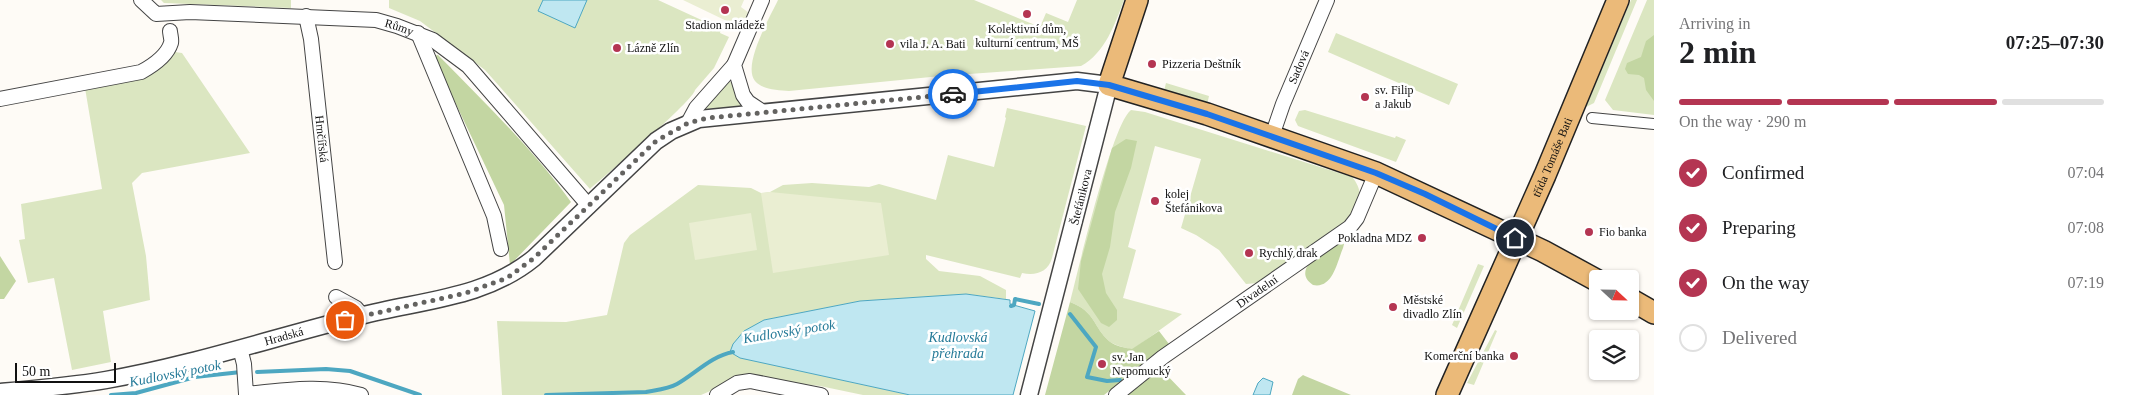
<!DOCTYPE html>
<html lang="en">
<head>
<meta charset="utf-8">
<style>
	body { margin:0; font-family:"Times New Roman",serif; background:#f2f2f2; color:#202124; height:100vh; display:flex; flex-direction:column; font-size:19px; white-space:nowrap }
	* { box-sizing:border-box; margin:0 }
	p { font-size:16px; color:#757577 }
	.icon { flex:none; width:28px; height:28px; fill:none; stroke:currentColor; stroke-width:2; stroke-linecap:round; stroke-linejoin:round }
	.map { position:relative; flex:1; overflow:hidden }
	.panel { display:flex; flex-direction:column; background:#fff; width:475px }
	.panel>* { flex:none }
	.needle { width:32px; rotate:112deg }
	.tools { position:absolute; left:1589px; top:270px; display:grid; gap:10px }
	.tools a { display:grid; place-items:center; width:50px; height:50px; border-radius:5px; background:#fff; box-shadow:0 1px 4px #0004; font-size:25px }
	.scale { position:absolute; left:15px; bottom:12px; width:101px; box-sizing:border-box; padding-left:5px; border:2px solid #111; border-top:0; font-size:14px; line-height:18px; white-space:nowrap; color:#111; -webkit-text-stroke:4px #fff; paint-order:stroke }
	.pin { position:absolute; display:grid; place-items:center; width:42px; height:42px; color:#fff; margin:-21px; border:2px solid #fff; border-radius:50%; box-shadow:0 1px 5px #0007 }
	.courier { position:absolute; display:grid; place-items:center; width:50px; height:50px; margin:-25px; border:4px solid #1a73e8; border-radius:50%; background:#fff; color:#222; box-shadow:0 1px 6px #0007 }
	.headline em { font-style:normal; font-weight:800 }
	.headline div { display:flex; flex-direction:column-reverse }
	.headline { display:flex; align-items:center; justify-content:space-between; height:85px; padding:0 25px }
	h1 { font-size:32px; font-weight:800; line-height:38px }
	.bar { display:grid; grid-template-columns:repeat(4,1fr); gap:8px 5px; align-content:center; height:60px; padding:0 25px }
	.bar i { height:6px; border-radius:4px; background:#e0e0e0 }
	.bar .current { background:#b43552 }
	.bar p { grid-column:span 4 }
	ol { padding:0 25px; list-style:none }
	li { display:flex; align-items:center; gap:15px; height:55px }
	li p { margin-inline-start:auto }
	li .icon { padding:5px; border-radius:50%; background:#b43552; color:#fff; stroke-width:4 }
	li:last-child { color:#757577 }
	li i { width:28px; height:28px; border:2px solid #e0e0e0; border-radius:50% }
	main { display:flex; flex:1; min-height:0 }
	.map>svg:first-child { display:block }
	.green { fill:#dbe6c1 }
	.forest { fill:#c3d6a2 }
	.pitch { fill:#eaeed2 }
	.water { fill:#bfe7f1; stroke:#4da7c1 }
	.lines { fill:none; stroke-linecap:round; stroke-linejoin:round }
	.stream { stroke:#4da7c1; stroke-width:4 }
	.pedestrian-casing { stroke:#444; stroke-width:12 }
	.minor-casing { stroke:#444; stroke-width:16 }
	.tertiary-casing { stroke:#444; stroke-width:19 }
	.primary-casing { stroke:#222; stroke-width:24 }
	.pedestrian { stroke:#fff; stroke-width:10 }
	.minor { stroke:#fff; stroke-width:14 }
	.tertiary { stroke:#fff; stroke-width:16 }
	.primary { stroke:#ebba79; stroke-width:21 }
	.done { stroke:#646361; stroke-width:5; stroke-dasharray:0 9 }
	.route { stroke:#1a73e8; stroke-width:6 }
	.poi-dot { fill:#b43552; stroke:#fff; stroke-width:2 }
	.labels { text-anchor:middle; stroke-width:5; stroke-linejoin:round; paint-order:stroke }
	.poi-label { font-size:12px; fill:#111; stroke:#fff; text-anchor:start }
	.street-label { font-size:12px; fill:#111; stroke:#fff }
	.water-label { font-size:14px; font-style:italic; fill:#257a98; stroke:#fff }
</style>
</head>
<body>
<main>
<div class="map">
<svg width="1654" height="395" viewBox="0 0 1654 395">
	<rect width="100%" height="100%" fill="#fefbf6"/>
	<path class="green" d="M161 0H291V8L164 3Z
		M389 0H658L721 29 720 33 729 37 714 68 695 90C694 100 605 176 590 189L485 70 420 21 389 8Z
		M778 0H974L1040 27 1046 13 1068 22 1077 0H1124C1115 24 1105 53 1081 66L941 76 789 91C778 90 763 90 755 81 742 65 770 17 778 0Z
		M1631 0H1637L1594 103 1586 107Z
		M1647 0H1654V115L1613 110 1605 100Z
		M1336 33 1458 84 1449 105 1328 52Z
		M175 52 182 53 250 153 142 173 132 183 146 256 150 300 103 311 111 362 72 370 54 278 28 283 19 240 25 239 21 204 102 189 85 88C99 85 141 82 150 75 159 69 168 55 175 52Z
		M729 81 733 84 743 107 704 109Z
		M1166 83 1209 96 1207 105 1164 91Z
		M1007 108 1086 126 1052 258C1048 272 1036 276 1022 273L1020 278 926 255V259L939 271 980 276 1006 290V299L966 294 860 301 764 320 730 352 741 358 910 395H863L820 386 743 377 701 395H502L497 321 566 322 607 315 624 243 630 235 698 185 751 188 761 193 770 192 783 185 812 183 869 187 879 184 936 200 948 155 994 167 1006 118 1005 117Z
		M1131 110 1145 112 1352 177C1360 186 1363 198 1356 209 1343 232 1283 266 1258 283L1246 284 1219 250 1196 235 1181 228 1201 159 1155 146 1128 247 1136 250 1123 298 1182 314 1132 350C1125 347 1115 346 1109 341 1093 327 1096 312 1070 302 1078 271 1112 124 1131 110Z
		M1305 110 1395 138 1396 136 1406 140 1396 162 1298 126 1295 120 1299 111Z
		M1478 264 1484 266 1481 273 1457 328 1452 325Z
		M1495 330 1497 331 1474 385 1467 383Z"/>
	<path class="forest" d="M1654 35V101L1646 90 1644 78 1639 75 1628 74 1625 69 1627 63 1641 57 1646 41Z
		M438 55C484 102 532 148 571 202L510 265 504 205 433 56Z
		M1126 139 1137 141 1131 168 1115 212 1110 247 1102 274 1106 293 1117 310V320L1109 327 1101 323 1078 289 1081 261 1112 148Z
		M1340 241 1344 244 1343 248C1337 262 1333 289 1313 285 1289 268 1327 250 1340 241Z
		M0 256 16 281 4 299H0Z
		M1070 302C1096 312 1093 327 1109 341 1115 346 1125 348 1132 349L1159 331 1169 344 1104 395H1045Z
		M1160 368 1186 395H1125Z
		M1303 375 1305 376 1351 395H1292L1298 379Z"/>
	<path class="pitch" d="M683 0H744L741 7 749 13 746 21 735 25Z
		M770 192 881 203 889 255 773 273 761 193Z
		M751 213 757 250 695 260 689 223Z"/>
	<path class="water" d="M543 0H587L575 28 538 11Z
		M966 294 1010 300V304L1035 311 1013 395H910L740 358 730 352 733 344 744 331 764 320 860 301Z
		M1263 378 1273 382 1270 395H1253L1258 383Z"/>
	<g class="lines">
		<path class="stream" d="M1011 306 1014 305 1015 299 1039 304
			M1070 314 1096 347 1087 377 1107 381 1120 380
			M257 372 326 369 350 371 420 395
			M111 395 136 393 195 377 241 372
			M546 395 646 392C656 390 668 389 677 384 695 374 711 356 733 352"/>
		<defs>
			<path id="pedestrian" d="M1592 118 1654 124"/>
			<g id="minor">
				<path id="s1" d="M141 0 156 14 190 12 376 20 397 26 433 40 468 66 589 206"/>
				<path d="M762 0 734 65 743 95 748 102 763 112"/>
				<path id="s2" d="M306 16 311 39 335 262"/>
				<path d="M418 33 494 216 501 249"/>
				<path d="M0 99 141 72C152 66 167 56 171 43 172 40 170 34 170 31"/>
				<path d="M688 123 696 108 734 65"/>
				<path id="s3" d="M1272 136 1283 104 1327 0"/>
				<path d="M336 297 356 308 362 315"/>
				<path d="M240 348 244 364 246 394C284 390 325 384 361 395"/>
				<path d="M717 395 737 383 750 381 821 395"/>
				<path id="s4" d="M1116 395 1163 357 1350 227 1357 218 1376 173"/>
			</g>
			<g id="tertiary">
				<path id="s5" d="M0 392C35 389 71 386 106 380 192 365 275 337 360 316 421 300 484 299 534 258L656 141 671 131 699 119 1077 81 1109 85 1029 395"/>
			</g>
			<g id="primary">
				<path d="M1137 0 1109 85 1207 114 1376 173 1543 251 1598 281"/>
				<path d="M1630 299 1654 313"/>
				<path id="s6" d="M1447 395 1545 175 1618 0"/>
			</g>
		</defs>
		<use href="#pedestrian" class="pedestrian-casing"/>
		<use href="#minor" class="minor-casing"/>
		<use href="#tertiary" class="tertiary-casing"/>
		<use href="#primary" class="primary-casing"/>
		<use href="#pedestrian" class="pedestrian"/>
		<use href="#minor" class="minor"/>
		<use href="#tertiary" class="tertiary"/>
		<use href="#primary" class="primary"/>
	</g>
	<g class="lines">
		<path class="done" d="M345 320 466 293 507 278 534 258 656 141 688 123 708 118 953 94"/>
		<path class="route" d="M953 94 1077 81 1109 85 1207 114 1376 173 1425 194 1515 238"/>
	</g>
	<g class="poi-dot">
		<circle cx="725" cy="10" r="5"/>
		<circle cx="1027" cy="14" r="5"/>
		<circle cx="890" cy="44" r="5"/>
		<circle cx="617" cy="48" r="5"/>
		<circle cx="1152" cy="64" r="5"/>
		<circle cx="1365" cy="97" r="5"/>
		<circle cx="1155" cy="201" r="5"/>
		<circle cx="1589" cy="232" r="5"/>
		<circle cx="1422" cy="238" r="5"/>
		<circle cx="1249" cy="253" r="5"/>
		<circle cx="1393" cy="307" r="5"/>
		<circle cx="1514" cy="356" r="5"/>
		<circle cx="1102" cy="364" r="5"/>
	</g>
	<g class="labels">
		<g class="poi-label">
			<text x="725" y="29" text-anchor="middle">Stadion mládeže</text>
			<text x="1027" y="33" text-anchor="middle">Kolektivní dům,<tspan x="1027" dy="14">kulturní centrum, MŠ</tspan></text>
			<text x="900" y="48">vila J. A. Bati</text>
			<text x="627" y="52">Lázně Zlín</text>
			<text x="1162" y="68">Pizzeria Deštník</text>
			<text x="1375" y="94">sv. Filip<tspan x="1375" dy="14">a Jakub</tspan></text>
			<text x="1165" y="198">kolej<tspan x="1165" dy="14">Štefánikova</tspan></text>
			<text x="1599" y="236">Fio banka</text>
			<text x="1412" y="242" text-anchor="end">Pokladna MDZ</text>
			<text x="1259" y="257">Rychlý drak</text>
			<text x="1403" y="304">Městské<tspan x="1403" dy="14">divadlo Zlín</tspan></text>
			<text x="1504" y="360" text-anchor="end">Komerční banka</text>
			<text x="1112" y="361">sv. Jan<tspan x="1112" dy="14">Nepomucký</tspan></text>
		</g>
		<g class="street-label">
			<text dy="4" stroke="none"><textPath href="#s1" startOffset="265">Růmy</textPath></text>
			<text dy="4" stroke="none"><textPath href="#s3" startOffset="74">Sadová</textPath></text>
			<text dy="4" stroke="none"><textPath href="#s2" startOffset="124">Hrnčířská</textPath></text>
			<text dy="4" stroke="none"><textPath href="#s6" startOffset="260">třída Tomáše Bati</textPath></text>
			<text transform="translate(1081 197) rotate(-76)" y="4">Štefánikova</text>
			<text dy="4" stroke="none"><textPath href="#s4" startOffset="175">Divadelní</textPath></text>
			<text dy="4" stroke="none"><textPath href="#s5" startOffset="290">Hradská</textPath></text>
		</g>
		<g class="water-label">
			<text transform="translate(789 331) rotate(-9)" y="5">Kudlovský potok</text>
			<text x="958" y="342">Kudlovská<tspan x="958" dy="16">přehrada</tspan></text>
			<text transform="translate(175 373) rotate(-11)" y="5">Kudlovský potok</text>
		</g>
	</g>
</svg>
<div class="tools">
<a><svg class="needle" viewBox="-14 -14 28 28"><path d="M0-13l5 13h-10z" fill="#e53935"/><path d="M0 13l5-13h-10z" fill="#757577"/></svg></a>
<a><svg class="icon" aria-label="layers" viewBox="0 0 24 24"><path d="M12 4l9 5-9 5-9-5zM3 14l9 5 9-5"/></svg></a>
</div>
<div class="scale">50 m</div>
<div class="pin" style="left:345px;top:320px;background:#ea580c"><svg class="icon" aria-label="bag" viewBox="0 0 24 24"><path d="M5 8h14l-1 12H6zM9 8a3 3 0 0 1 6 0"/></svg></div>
<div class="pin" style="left:1515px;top:238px;background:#1f2937"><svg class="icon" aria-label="home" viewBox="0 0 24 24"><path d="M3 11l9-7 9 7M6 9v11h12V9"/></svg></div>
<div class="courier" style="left:953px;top:94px"><svg class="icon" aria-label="car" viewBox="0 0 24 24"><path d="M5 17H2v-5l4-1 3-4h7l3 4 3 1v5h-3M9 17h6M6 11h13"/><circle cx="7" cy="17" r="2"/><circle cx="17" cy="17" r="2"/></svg></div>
</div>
<section class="panel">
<div class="headline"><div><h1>2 min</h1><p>Arriving in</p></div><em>07:25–07:30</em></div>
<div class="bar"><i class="current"></i><i class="current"></i><i class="current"></i><i></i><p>On the way · 290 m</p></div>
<ol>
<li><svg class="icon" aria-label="check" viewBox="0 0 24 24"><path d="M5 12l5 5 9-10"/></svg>Confirmed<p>07:04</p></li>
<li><svg class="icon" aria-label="check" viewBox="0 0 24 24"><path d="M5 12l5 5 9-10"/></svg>Preparing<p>07:08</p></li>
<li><svg class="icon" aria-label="check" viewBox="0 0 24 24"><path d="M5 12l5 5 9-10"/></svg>On the way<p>07:19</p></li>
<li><i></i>Delivered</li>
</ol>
</section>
</main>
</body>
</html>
